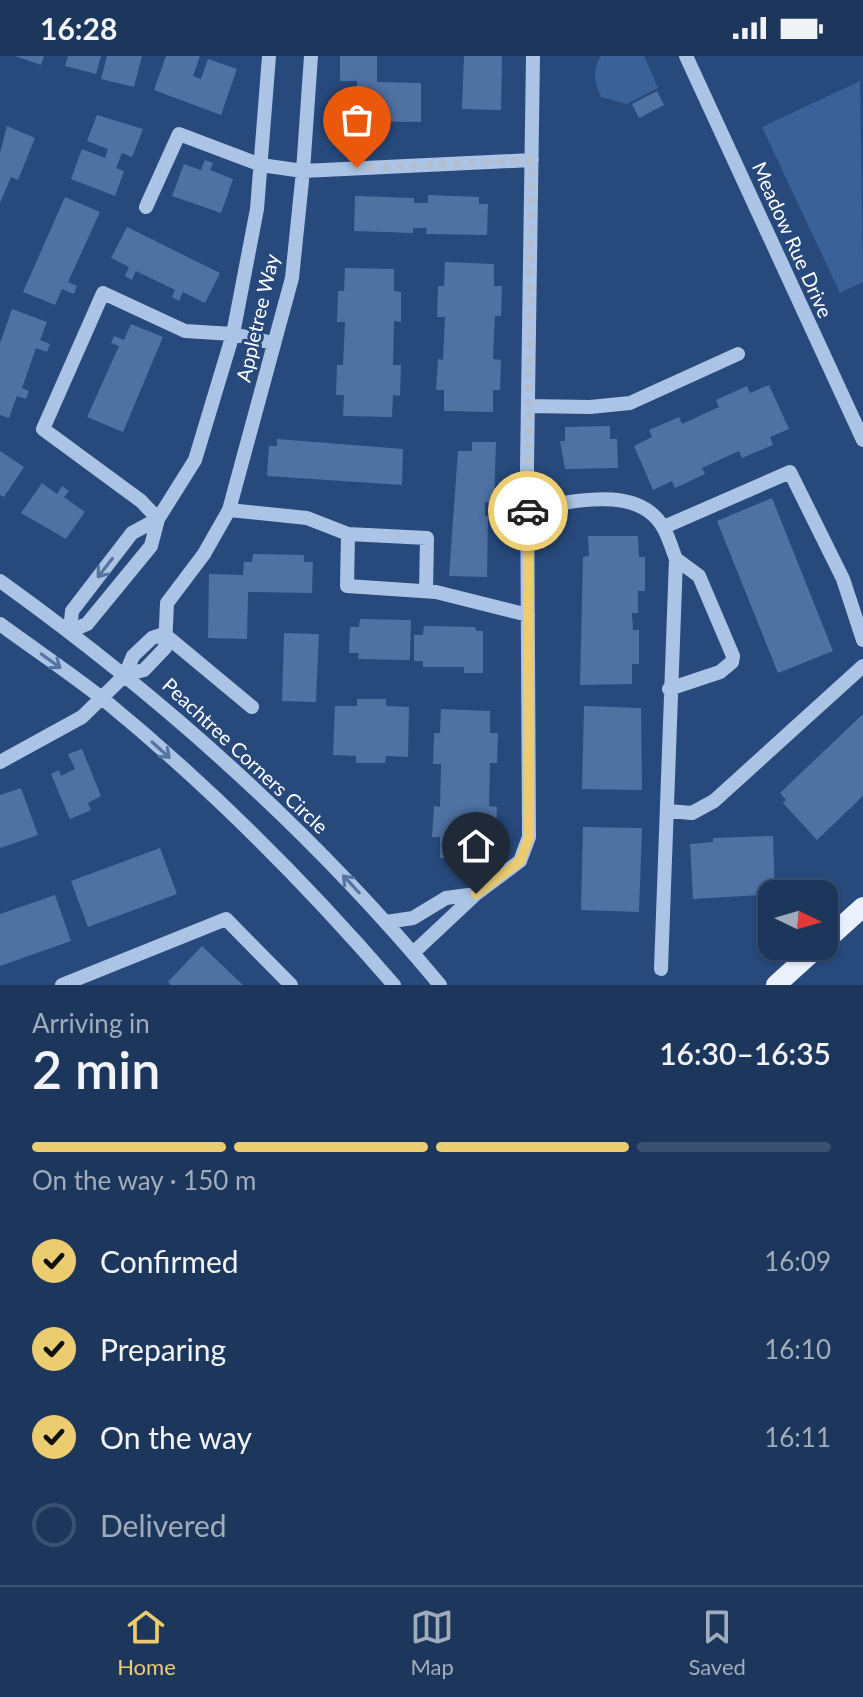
<!DOCTYPE html>
<html lang="en">
<head>
<meta charset="utf-8">
<style>
	body { margin:0; font-family:Lato,sans-serif; background:#2a4265; color:#f1f3f6; height:100vh; display:flex; flex-direction:column; font-size:30px; white-space:nowrap }
	* { box-sizing:border-box; margin:0 }
	p { font-size:26px; color:#a0acbb }
	.icon { flex:none; width:44px; height:44px; fill:none; stroke:currentColor; stroke-width:2; stroke-linecap:round; stroke-linejoin:round }
	.map { position:relative; height:929px; overflow:hidden }
	.drawer { display:flex; flex-direction:column; background:#1d375c; flex:1 }
	.drawer>* { flex:none }
	.needle { width:52px; rotate:95deg }
	.tools { position:absolute; left:758px; top:824px; display:grid; gap:16px }
	.tools a { display:grid; place-items:center; width:80px; height:80px; border-radius:16px; background:#1d375c; box-shadow:0 2px 6px #0004,0 0 0 2px #3b5172; font-size:40px }
	.pin { position:absolute; display:grid; place-items:center; width:68px; height:68px; color:#fff; margin:-82px -34px; border-radius:50% 50% 50% 0; rotate:-45deg; box-shadow:0 0 8px #0007 }
	.pin .icon { rotate:45deg }
	.courier { position:absolute; display:grid; place-items:center; width:80px; height:80px; margin:-40px; border:6px solid #eccc71; border-radius:50%; background:#fff; color:#222; box-shadow:0 2px 10px #0007 }
	.head em { font-style:normal; font-weight:600 }
	.head div { display:flex; flex-direction:column-reverse }
	.head { display:flex; align-items:center; justify-content:space-between; height:136px; padding:0 32px }
	h1 { font-size:52px; font-weight:600; line-height:60px }
	.bar { display:grid; grid-template-columns:repeat(4,1fr); gap:12px 8px; align-content:center; height:96px; padding:0 32px }
	.bar i { height:10px; border-radius:6px; background:#3b5172 }
	.bar .current { background:#eccc71 }
	.bar p { grid-column:span 4 }
	ol { padding:0 32px; list-style:none }
	li { display:flex; align-items:center; gap:24px; height:88px }
	li p { margin-inline-start:auto }
	li .icon { padding:8px; border-radius:50%; background:#eccc71; color:#111; stroke-width:4 }
	li:last-child { color:#a0acbb }
	li i { width:44px; height:44px; border:4px solid #3b5172; border-radius:50% }
	.status { display:flex; justify-content:space-between; align-items:center; height:56px; padding:0 40px; background:#1d375c; direction:ltr }
	.status svg { height:22px; fill:currentColor }
	.tabs { display:flex; justify-content:space-around; align-items:center; height:112px; border-top:2px solid #3b5172; background:#1d375c; font-size:22px; color:#a0acbb }
	.tabs a { display:grid; justify-items:center; gap:4px }
	.tabs .current { color:#eccc71 }
	.map>svg:first-child { display:block }
	.green { fill:#3a6298 }
	.building { fill:#4f72a3 }
	.lines { fill:none; stroke-linecap:round; stroke-linejoin:round }
	.minor { stroke:#abc3e4; stroke-width:14 }
	.major { stroke:#eaf1fc; stroke-width:20 }
	.oneway { stroke:#5574a0 }
	.done { stroke:#b3bfd1; stroke-width:8; stroke-dasharray:0 14.4 }
	.route { stroke:#eccc71; stroke-width:10 }
	.labels { text-anchor:middle; stroke-width:6; stroke-linejoin:round; paint-order:stroke }
	.street-label { font-size:20px; fill:#fff; stroke:#27497b }
</style>
</head>
<body>
<div class="status"><b>16:28</b><svg viewBox="0 0 49 12"><path d="M0 12V9h3v3zM5 12V6h3v6zM10 12V3h3v9zM15 12V0h3v12zM26 1h20v11H26zM47 4h2v5h-2z"/></svg></div>
<div class="map">
<svg width="863" height="929" viewBox="0 0 863 929">
	<rect width="100%" height="100%" fill="#27497b"/>
	<path class="green" d="M601 0H644L658 32 627 48 601 41C594 27 592 13 601 0Z
		M860 25 863 226 840 237 762 71Z"/>
	<path class="building" d="M15 0H44L41 9Z
		M68 0H101L96 18 65 10Z
		M107 0H142L134 31 101 23Z
		M166 0H200L193 20 201 23 208 3 237 13 221 59 154 34Z
		M340 0H377V26L421 27V66L357 65V25H340Z
		M464 0H502L501 54 462 53Z
		M657 35 664 49 639 62 632 48Z
		M97 59 143 73 132 101 122 97 116 112 124 115 115 140 71 123 82 93 105 102 108 93 87 85Z
		M7 70 35 82 18 124 11 121 0 147V97Z
		M205 104 213 107 210 114 233 123 221 157 172 140 184 108 201 114Z
		M428 139 479 141V148H488L487 179 426 178 427 172H413V177L354 175 355 140 414 142V147H428Z
		M65 141 100 156 68 226 77 230 74 238 62 233 55 249 23 236Z
		M127 171 220 217 205 247 183 236 179 245 172 241 175 234 136 215 132 224 125 220 129 211 111 202Z
		M445 206 494 208V230H502L501 260H495L493 303 501 304 500 334H493V356L444 355V334H436L438 303 443 304 445 261H437L438 230H444Z
		M345 212 394 213V235L401 236V266L394 265 393 309H401L400 340 393 339 392 361 343 360 344 339H336L337 309H343L345 266H337L338 235H344Z
		M12 253 47 266 40 284 50 288 47 296 36 292 22 332 29 335 26 343 17 340 9 362 0 359V287Z
		M131 268 163 281 123 376 87 361 119 290 111 287 114 280 124 284Z
		M769 329 789 373 770 381 773 389 742 402 739 395 702 412 705 418 675 432 672 425 653 434 634 390 652 381 649 374 679 361 682 368 719 351 716 344 747 330 750 337Z
		M610 370V383H617L618 412 565 413 560 385H565V371Z
		M277 383 403 393 402 429 267 420 269 390H277Z
		M472 386H496L494 446H485V460H488L487 521 449 520 458 395H472Z
		M0 395 24 411 4 441 0 439Z
		M42 427 57 438 62 430 69 435 64 441 85 456 66 483 21 457Z
		M772 442 833 595 778 617 717 465Z
		M588 480H638L639 501H645V535H638V557H632L633 574H639V608H632V628L580 629 583 501 589 500Z
		M253 498 304 499V506H313L312 537 248 536 247 583 208 582 209 518 243 519 244 506H252Z
		M360 563 411 564 410 604 358 603 359 597H349L350 571H359Z
		M424 570 475 571 476 575H483V617H464V611H423V605H414V579H423Z
		M284 577 319 578 316 646 282 645Z
		M357 643H386V650L409 651 408 701 386 700 385 707H356V700L333 699 335 650H357Z
		M584 650 641 652 642 734 582 733Z
		M441 653 490 655V677H498L497 707H490L489 750 497 751 496 781H489L488 803 440 802V781H432L434 750 440 751 441 708H433L434 677H440Z
		M863 658V740L817 784 783 747 786 744 780 737Z
		M82 693 101 740 88 747 91 754 70 763 51 718 59 714 61 720 75 713 68 698Z
		M21 732 38 779 0 792V739Z
		M583 771 642 772 639 856 581 854Z
		M773 780 775 838 693 843 690 788 713 786V782Z
		M160 792 177 838 88 871 71 825Z
		M55 839 71 885 0 910V858Z
		M202 890 243 929H171L168 926Z"/>
	<g class="lines">
		<path class="minor" d="M686 0 863 384
			M146 151 179 78 261 109 303 115 311 0
			M528 350 590 351 630 347 738 298
			M528 453C569 447 639 426 664 473 669 482 672 493 676 503L661 913
			M229 454 307 462 348 478
			M158 463 141 445 43 373 103 237 185 275 233 278 273 287
			M664 471 790 416 843 523 863 584
			M0 525C163 642 311 774 440 929
			M426 535 427 482 348 478 347 530 436 536 528 559
			M0 568C34 593 70 617 103 643 208 729 306 827 394 929
			M70 575 87 568 151 490 158 463 195 404 233 278 257 153 269 0
			M70 575 72 555 132 477 158 463
			M164 578 252 651
			M125 619 144 614 165 592 167 547 204 498 229 454 292 222 303 115 532 104
			M669 633 720 616 732 606 733 600 699 520 676 503
			M0 706 82 661 125 619 133 600 152 582 164 578
			M668 755 692 757 714 745 863 610
			M386 866 413 862 446 842 476 838
			M413 897 476 838 520 805 529 781 527 411 533 0
			M62 929 226 863 291 929"/>
		<path class="major" d="M824 886 863 851
			M776 929 819 890"/>
	</g>
	<defs><path id="oneway-shaft" d="M-6 0H5M1.5-3L5.5 0L1.5 3" fill="none" stroke-width="1.6" stroke-linecap="round" stroke-linejoin="round" transform="scale(2)"/></defs>
	<g class="oneway">
		<use href="#oneway-shaft" transform="translate(105 512) rotate(128)"/>
		<use href="#oneway-shaft" transform="translate(51 605) rotate(36)"/>
		<use href="#oneway-shaft" transform="translate(161 694) rotate(42)"/>
		<use href="#oneway-shaft" transform="translate(351 828) rotate(-133)"/>
	</g>
	<g class="lines">
		<path class="done" d="M357 112 532 104 528 455"/>
		<path class="route" d="M476 838 520 805 529 781 528 455"/>
	</g>
	<g class="labels">
		<g class="street-label">
			<text transform="translate(792 184) rotate(66)" y="7">Meadow Rue Drive</text>
			<text transform="translate(258 262) rotate(-77)" y="7">Appletree Way</text>
			<text transform="translate(245 700) rotate(43)" y="7">Peachtree Corners Circle</text>
		</g>
	</g>
</svg>
<div class="tools">
<a><svg class="needle" viewBox="-14 -14 28 28"><path d="M0-13l5 13h-10z" fill="#e53935"/><path d="M0 13l5-13h-10z" fill="#a0acbb"/></svg></a>
</div>
<div class="pin" style="left:357px;top:112px;background:#ea580c"><svg class="icon" aria-label="bag" viewBox="0 0 24 24"><path d="M5 8h14l-1 12H6zM9 8a3 3 0 0 1 6 0"/></svg></div>
<div class="pin" style="left:476px;top:838px;background:#1f2937"><svg class="icon" aria-label="home" viewBox="0 0 24 24"><path d="M3 11l9-7 9 7M6 9v11h12V9"/></svg></div>
<div class="courier" style="left:528px;top:455px"><svg class="icon" aria-label="car" viewBox="0 0 24 24"><path d="M5 17H2v-5l4-1 3-4h7l3 4 3 1v5h-3M9 17h6M6 11h13"/><circle cx="7" cy="17" r="2"/><circle cx="17" cy="17" r="2"/></svg></div>
</div>
<section class="drawer">
<div class="head"><div><h1>2 min</h1><p>Arriving in</p></div><em>16:30–16:35</em></div>
<div class="bar"><i class="current"></i><i class="current"></i><i class="current"></i><i></i><p>On the way · 150 m</p></div>
<ol>
<li><svg class="icon" aria-label="check" viewBox="0 0 24 24"><path d="M5 12l5 5 9-10"/></svg>Confirmed<p>16:09</p></li>
<li><svg class="icon" aria-label="check" viewBox="0 0 24 24"><path d="M5 12l5 5 9-10"/></svg>Preparing<p>16:10</p></li>
<li><svg class="icon" aria-label="check" viewBox="0 0 24 24"><path d="M5 12l5 5 9-10"/></svg>On the way<p>16:11</p></li>
<li><i></i>Delivered</li>
</ol>
</section>
<nav class="tabs">
<a class="current"><svg class="icon" aria-label="home" viewBox="0 0 24 24"><path d="M3 11l9-7 9 7M6 9v11h12V9"/></svg>Home</a>
<a><svg class="icon" aria-label="map" viewBox="0 0 24 24"><path d="M3 6l6-2 6 2 6-2v14l-6 2-6-2-6 2zM9 4v14M15 6v14"/></svg>Map</a>
<a><svg class="icon" aria-label="saved" viewBox="0 0 24 24"><path d="M7 4h10v16l-5-4-5 4z"/></svg>Saved</a>
</nav>
</body>
</html>
